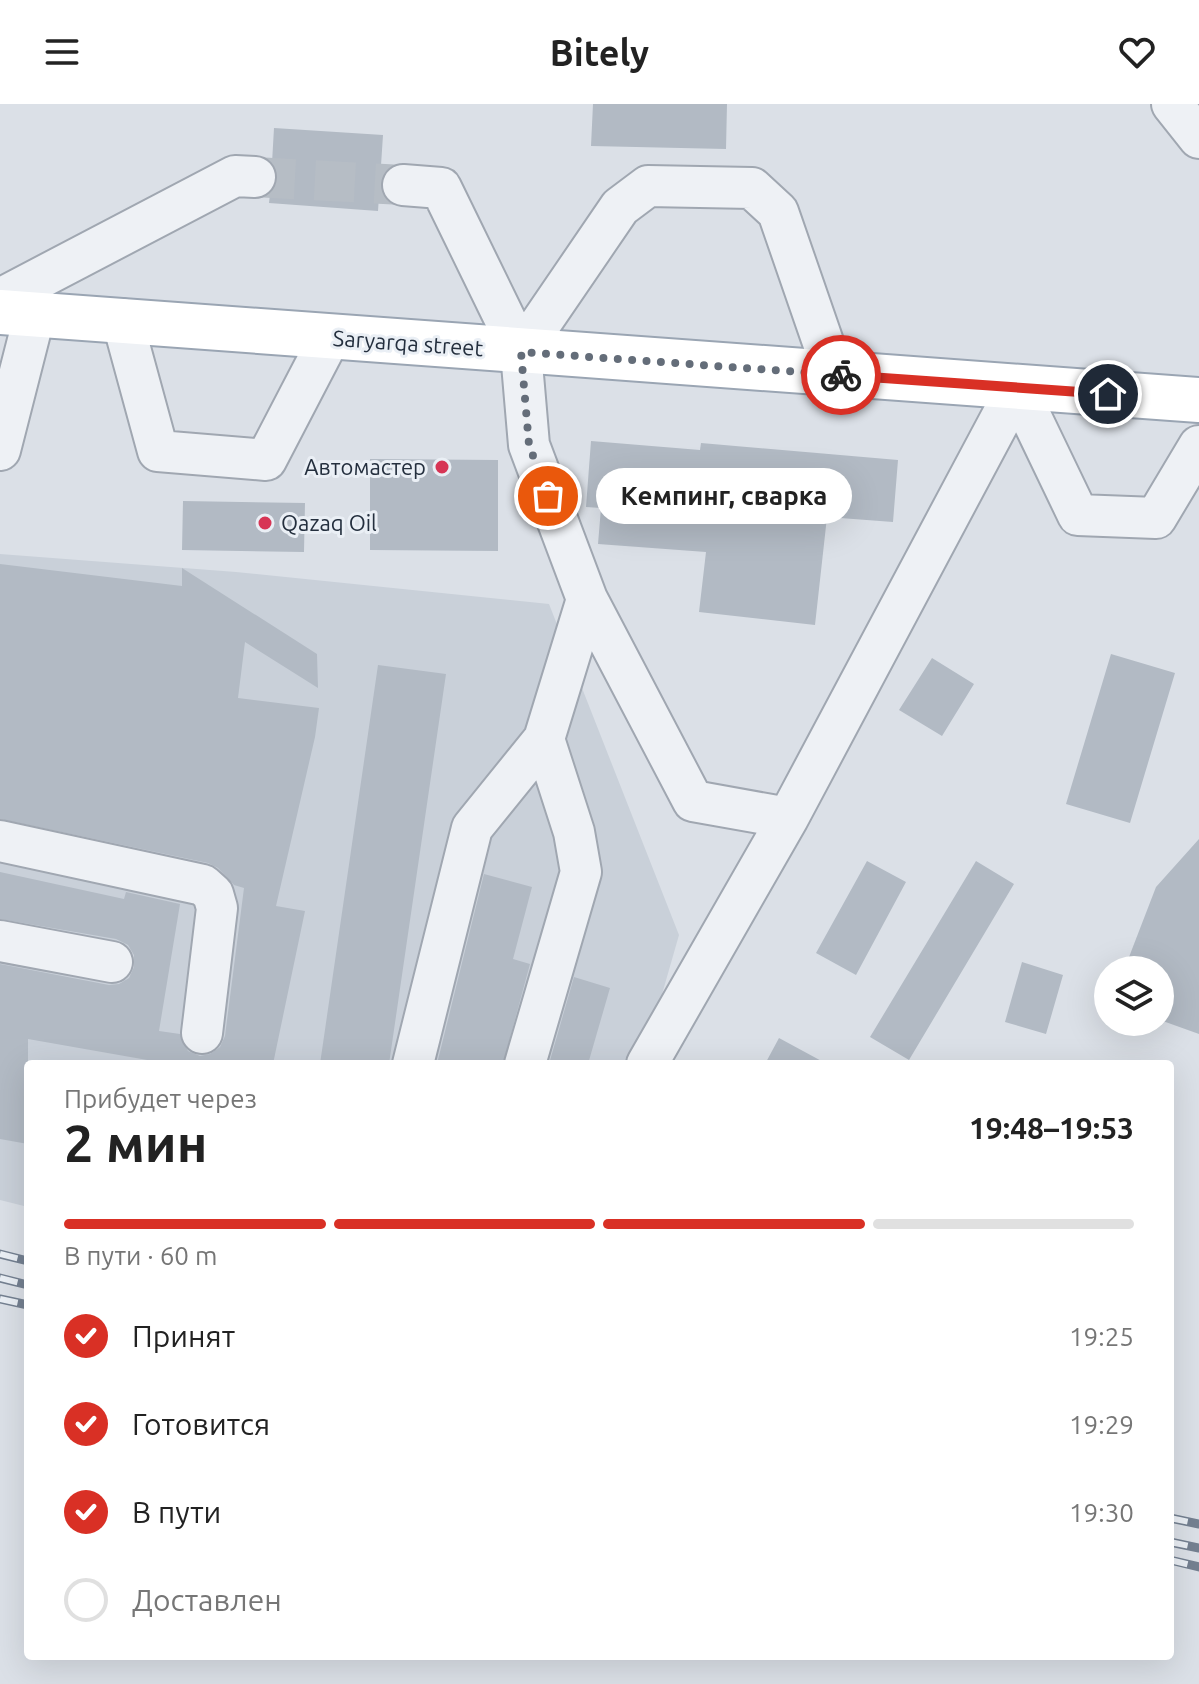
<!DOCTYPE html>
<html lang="ru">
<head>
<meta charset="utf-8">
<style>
	body { margin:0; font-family:Ubuntu,sans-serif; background:#f2f2f2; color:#222; height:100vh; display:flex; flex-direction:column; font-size:30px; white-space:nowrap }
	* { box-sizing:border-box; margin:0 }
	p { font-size:26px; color:#767676 }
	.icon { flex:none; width:44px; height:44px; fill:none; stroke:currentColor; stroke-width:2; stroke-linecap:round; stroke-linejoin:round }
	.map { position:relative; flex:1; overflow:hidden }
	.panel { position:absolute; left:24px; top:956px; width:1150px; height:600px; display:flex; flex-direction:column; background:#fff; border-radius:8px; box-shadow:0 8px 32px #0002 }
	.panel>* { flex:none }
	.tools { position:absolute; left:1094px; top:852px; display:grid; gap:16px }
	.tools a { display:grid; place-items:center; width:80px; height:80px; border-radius:50%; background:#fff; box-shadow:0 8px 32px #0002; font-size:40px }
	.pin { position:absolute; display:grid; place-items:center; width:68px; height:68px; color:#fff; margin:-34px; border:4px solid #fff; border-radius:50%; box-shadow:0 2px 8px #0007 }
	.courier { position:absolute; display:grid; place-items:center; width:80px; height:80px; margin:-40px; border:6px solid #d93025; border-radius:50%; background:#fff; color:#222; box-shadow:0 2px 10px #0007 }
	.bubble { position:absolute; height:56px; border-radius:28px; background:#fff; box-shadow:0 8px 32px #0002; font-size:26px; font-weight:700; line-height:56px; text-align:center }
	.head em { font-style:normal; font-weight:700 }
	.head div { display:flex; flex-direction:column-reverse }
	.head { display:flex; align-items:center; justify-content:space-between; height:136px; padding:0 40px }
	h1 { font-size:52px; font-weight:700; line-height:60px }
	.bar { display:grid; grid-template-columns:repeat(4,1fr); gap:12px 8px; align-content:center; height:96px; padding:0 40px }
	.bar i { height:10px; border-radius:6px; background:#e0e0e0 }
	.bar .selected { background:#d93025 }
	.bar p { grid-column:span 4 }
	ol { padding:0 40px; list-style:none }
	li { display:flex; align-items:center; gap:24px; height:88px }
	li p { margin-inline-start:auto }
	li .icon { padding:8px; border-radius:50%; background:#d93025; color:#fff; stroke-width:4 }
	li:last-child { color:#767676 }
	li i { width:44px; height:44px; border:4px solid #e0e0e0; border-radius:50% }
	header { display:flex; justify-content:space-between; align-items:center; height:104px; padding:0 40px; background:#fff; font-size:36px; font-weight:700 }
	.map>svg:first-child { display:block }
	.built { fill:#c9d0d9 }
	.building { fill:#b2bac4 }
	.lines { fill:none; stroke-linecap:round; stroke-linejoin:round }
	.minor-tunnel { stroke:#b6bdc5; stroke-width:40; stroke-dasharray:40 20; stroke-linecap:butt }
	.minor-casing { stroke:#a0a7b1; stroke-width:44 }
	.major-casing { stroke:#9aa5b3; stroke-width:48 }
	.minor { stroke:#eef1f5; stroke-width:40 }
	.major { stroke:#fff; stroke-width:44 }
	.rail-casing { stroke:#748091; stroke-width:9 }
	.rail { stroke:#eaeff5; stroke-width:6; stroke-dasharray:18; stroke-linecap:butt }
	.done { stroke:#646d79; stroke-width:8; stroke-dasharray:0 14.4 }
	.route { stroke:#d93025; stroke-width:10 }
	.poi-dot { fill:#d73555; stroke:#eaeff5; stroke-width:3 }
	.labels { text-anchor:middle; stroke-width:6; stroke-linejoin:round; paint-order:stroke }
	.street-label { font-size:22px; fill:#242f3e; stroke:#eaeff5 }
	.poi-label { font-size:22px; fill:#242f3e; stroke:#eaeff5; text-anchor:end }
</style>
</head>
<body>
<header><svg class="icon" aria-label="menu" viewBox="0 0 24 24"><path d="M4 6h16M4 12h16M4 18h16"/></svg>Bitely<svg class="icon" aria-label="heart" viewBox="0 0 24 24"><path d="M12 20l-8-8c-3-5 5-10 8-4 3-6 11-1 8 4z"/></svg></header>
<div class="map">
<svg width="1199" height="1580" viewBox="0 0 1199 1580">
	<rect width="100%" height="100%" fill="#dbe0e7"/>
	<path class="built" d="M0 450 236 468 549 500 679 831 642 960H28V1103L0 1096Z"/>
	<path class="building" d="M593 0H727L726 45 591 42Z
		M274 24 383 31 378 107 269 99 270 90 278 75 272 59Z
		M591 337 700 346 701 339 898 356 893 418 827 413 815 521 699 508 706 448 598 440 601 404 586 403Z
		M370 355 498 356V447L370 446Z
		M183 397 305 399 304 448 182 446Z
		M0 460 182 482V464L317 550 318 584 245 538 238 594 319 604 315 633 276 802 305 807 273 960H170L28 935V1040L0 1035V860L109 881 119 880 129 874 134 863V851L128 841 116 835 0 815V768L124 795 126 788 180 800 159 927 180 930 188 947 200 952 210 950 220 943 225 932 244 784 234 781 218 764 208 759 0 715Z
		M1111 550 1175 569 1130 719 1066 700Z
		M932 554 974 580 942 632 899 606Z
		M378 561 446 570 389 960H320Z
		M1199 735V930L1160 916V866H1124L1156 783Z
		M867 757 906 778 856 871 816 849Z
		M976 757 1014 780 909 956 870 933Z
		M484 770 532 783 513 855 530 860 503 960H437Z
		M1022 858 1063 871 1046 930 1005 918Z
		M574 873 610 884 588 960H549Z
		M779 934 827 960H765Z"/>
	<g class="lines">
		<path class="minor-tunnel" d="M255 73 403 81"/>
		<defs>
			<path id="minor" d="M1172 0 1199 34
				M403 81 441 84 521 248 529 341 587 495 693 697 788 714 1017 284
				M0 195 235 72 255 73
				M122 215 158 347 266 356 330 233
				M521 248 620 103 648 82 752 84 778 108 834 270
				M1017 284 1078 411 1156 414 1199 342
				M0 346 34 213
				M0 737 203 781 213 790 217 804 202 929
				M0 837 112 858
				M413 960 472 724 544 635 587 495
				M525 960 581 768 574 728 544 635
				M647 960 788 714"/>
			<path id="major" d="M0 208 1199 296"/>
		</defs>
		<use href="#minor" class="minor-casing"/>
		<use href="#major" class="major-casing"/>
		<use href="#minor" class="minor"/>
		<use href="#major" class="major"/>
		<defs>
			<path id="rail" d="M0 1150 28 1157
				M0 1174 28 1181
				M0 1195 28 1201
				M1170 1414 1199 1420
				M1170 1438 1199 1444
				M1170 1456 1199 1463"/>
		</defs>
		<use href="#rail" class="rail-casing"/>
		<use href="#rail" class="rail"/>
	</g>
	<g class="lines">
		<path class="done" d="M548 392 529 341 521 248 841 271"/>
		<path class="route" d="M841 271 1108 290"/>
	</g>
	<g class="poi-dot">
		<circle cx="442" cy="363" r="8"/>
		<circle cx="265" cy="419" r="8"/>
	</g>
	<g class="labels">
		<g class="street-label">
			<text transform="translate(408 239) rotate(4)" y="8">Saryarqa street</text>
		</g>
		<g class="poi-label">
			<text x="426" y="371">Автомастер</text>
			<text x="281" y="427" text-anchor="start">Qazaq Oil</text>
		</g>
	</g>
</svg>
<div class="tools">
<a><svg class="icon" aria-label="layers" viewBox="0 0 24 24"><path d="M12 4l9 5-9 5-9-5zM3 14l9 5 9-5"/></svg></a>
</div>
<div class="pin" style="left:548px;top:392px;background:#ea580c"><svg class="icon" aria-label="bag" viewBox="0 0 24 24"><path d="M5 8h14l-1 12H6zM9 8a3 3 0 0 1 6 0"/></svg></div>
<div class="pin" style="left:1108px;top:290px;background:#1f2937"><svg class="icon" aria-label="home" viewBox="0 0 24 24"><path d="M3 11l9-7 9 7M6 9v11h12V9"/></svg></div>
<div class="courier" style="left:841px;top:271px"><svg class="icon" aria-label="bike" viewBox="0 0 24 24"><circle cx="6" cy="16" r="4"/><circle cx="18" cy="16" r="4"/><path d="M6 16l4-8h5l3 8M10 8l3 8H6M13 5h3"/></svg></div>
<div class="bubble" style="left:596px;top:364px;width:256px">Кемпинг, сварка</div>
<section class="panel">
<div class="head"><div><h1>2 мин</h1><p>Прибудет через</p></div><em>19:48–19:53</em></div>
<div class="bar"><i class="selected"></i><i class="selected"></i><i class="selected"></i><i></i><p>В пути · 60 m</p></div>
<ol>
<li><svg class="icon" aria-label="check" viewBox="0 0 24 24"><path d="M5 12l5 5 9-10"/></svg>Принят<p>19:25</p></li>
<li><svg class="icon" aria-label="check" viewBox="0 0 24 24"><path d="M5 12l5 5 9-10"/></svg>Готовится<p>19:29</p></li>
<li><svg class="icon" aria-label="check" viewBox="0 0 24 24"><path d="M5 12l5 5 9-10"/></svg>В пути<p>19:30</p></li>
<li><i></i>Доставлен</li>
</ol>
</section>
</div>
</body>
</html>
